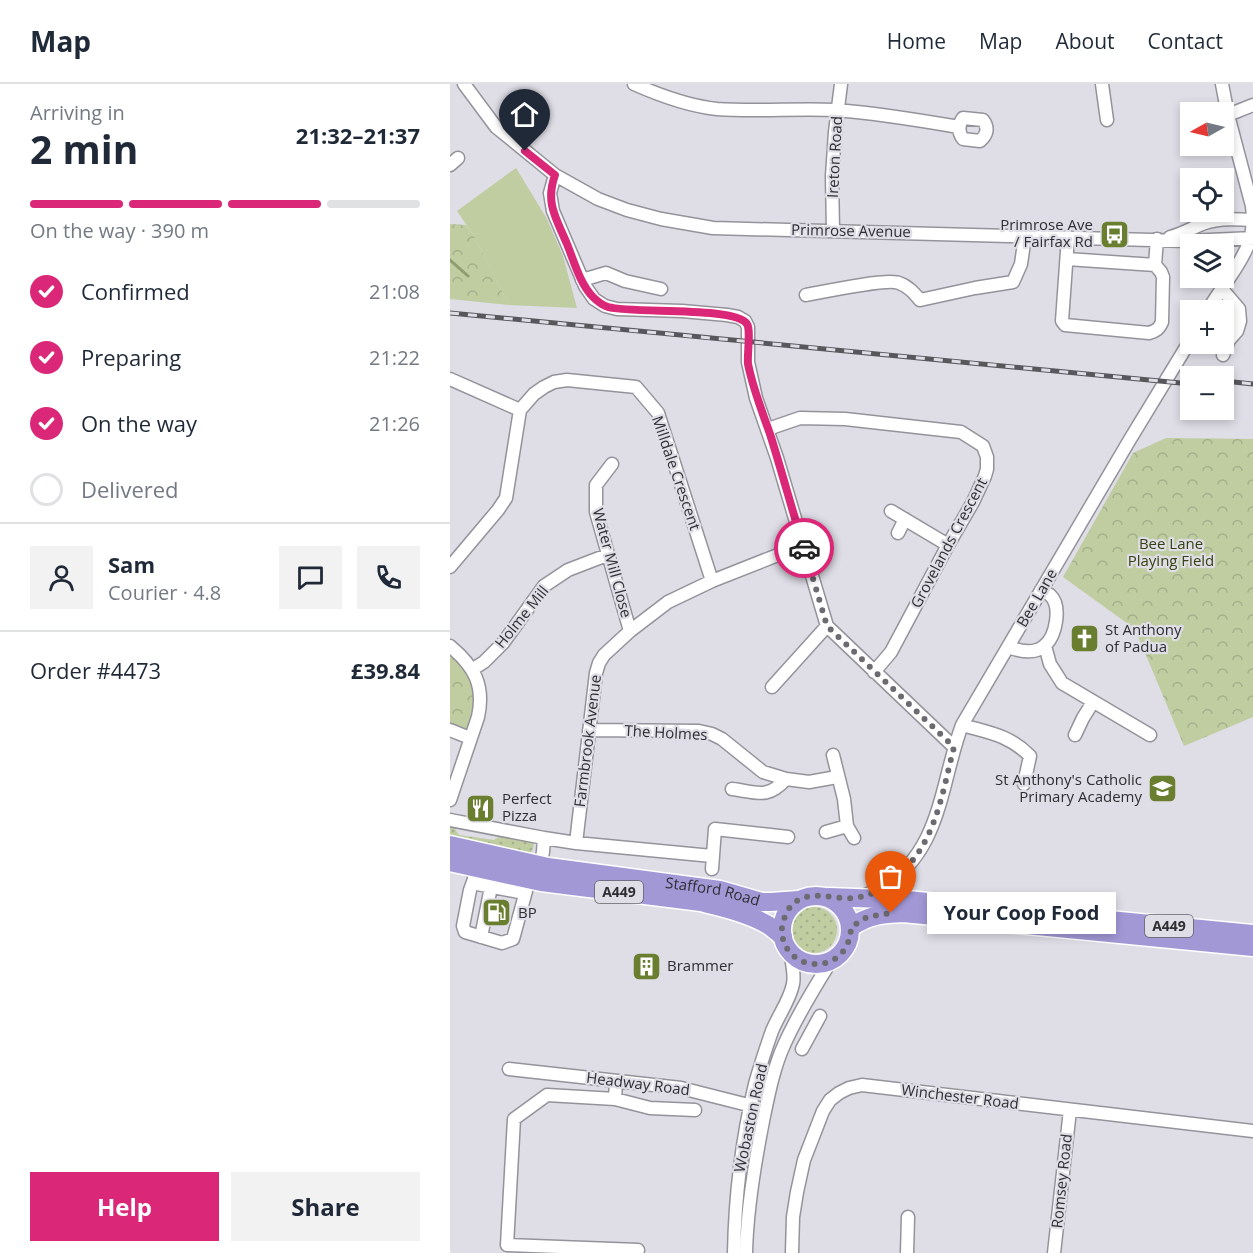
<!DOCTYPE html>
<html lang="en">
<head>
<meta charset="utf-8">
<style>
	body { margin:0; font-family:"Open Sans",sans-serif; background:#f2f2f3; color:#1f2937; height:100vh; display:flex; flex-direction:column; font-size:22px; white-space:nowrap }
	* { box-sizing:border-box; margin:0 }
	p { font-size:20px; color:#747a83 }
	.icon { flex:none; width:33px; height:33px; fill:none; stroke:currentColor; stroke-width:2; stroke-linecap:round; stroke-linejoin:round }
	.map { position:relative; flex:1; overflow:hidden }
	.panel { display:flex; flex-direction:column; background:#fff; width:450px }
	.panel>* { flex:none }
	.needle { width:39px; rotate:262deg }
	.tools { position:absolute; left:730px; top:18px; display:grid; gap:12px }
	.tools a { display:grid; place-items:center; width:54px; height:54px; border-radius:0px; background:#fff; box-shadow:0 3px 9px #0003; font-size:30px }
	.pin { position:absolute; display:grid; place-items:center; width:51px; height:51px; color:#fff; margin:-62px -26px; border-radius:50% 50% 50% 0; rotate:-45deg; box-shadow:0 0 6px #0007 }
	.pin .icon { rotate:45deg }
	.courier { position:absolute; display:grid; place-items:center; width:60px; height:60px; margin:-30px; border:4px solid #db2777; border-radius:50%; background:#fff; color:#222; box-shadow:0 2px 8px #0007 }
	.bubble { position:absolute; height:42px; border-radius:0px; background:#fff; box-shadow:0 3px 9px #0003; font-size:20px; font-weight:700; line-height:42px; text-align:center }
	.headline em { font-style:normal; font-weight:700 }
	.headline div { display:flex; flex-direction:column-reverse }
	.headline { display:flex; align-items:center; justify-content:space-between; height:102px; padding:0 30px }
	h1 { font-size:39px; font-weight:700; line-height:45px }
	.bar { display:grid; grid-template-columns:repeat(4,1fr); gap:9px 6px; align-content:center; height:72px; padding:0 30px }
	.bar i { height:8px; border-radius:4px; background:#e0e1e3 }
	.bar .current { background:#db2777 }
	.bar p { grid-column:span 4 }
	.line { display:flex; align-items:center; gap:15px; padding:0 30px; border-top:2px solid #e0e1e3 }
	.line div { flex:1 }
	.round { display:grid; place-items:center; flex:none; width:63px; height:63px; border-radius:0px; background:#f2f2f3 }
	ol { padding:0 30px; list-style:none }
	li { display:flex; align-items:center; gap:18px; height:66px }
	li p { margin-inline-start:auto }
	li .icon { padding:6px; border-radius:50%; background:#db2777; color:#fff; stroke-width:4 }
	li:last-child { color:#747a83 }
	li i { width:33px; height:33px; border:3px solid #e0e1e3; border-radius:50% }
	.cta { display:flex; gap:12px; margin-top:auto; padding:12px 30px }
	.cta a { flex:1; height:69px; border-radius:0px; background:#db2777; color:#fff; font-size:24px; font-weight:700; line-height:69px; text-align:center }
	.cta a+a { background:#f2f2f3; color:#1f2937 }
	header { display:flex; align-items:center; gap:36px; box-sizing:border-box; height:84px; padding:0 30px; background:#fff; border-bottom:2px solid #e0e1e3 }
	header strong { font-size:28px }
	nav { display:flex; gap:33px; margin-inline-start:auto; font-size:21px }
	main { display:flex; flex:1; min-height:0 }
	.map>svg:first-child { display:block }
	.grass { fill:url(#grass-dots) }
	.forest { fill:url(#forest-crowns) }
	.garden { fill:#bfcda1 }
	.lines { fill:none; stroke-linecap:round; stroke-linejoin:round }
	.stream { stroke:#8e9c71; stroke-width:3 }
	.minor-casing { stroke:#94939b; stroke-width:15 }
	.highway-casing { stroke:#fff; stroke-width:21 }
	.minor { stroke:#fff; stroke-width:12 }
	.highway { stroke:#a298d6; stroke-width:18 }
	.rail-casing { stroke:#58575c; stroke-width:5 }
	.rail { stroke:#dfdde6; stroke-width:3; stroke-dasharray:9; stroke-linecap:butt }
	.done { stroke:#6d6b71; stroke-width:6; stroke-dasharray:0 10.8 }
	.route { stroke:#db2777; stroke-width:8 }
	.labels { text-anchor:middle; stroke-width:4.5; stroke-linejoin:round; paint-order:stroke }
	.shield { fill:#dfdde6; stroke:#646268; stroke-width:1.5 }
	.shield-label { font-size:14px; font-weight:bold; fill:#2f2e32 }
	.street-label { font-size:15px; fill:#2f2e32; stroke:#dfdde6 }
	.poi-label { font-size:15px; fill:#2f2e32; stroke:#dfdde6; text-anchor:start }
	.park-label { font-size:15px; fill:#35420f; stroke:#dfdde6 }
</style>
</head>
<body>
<header>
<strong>Map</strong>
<nav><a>Home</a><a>Map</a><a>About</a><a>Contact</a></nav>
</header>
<main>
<section class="panel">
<div class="headline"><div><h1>2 min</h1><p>Arriving in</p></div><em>21:32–21:37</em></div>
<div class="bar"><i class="current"></i><i class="current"></i><i class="current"></i><i></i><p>On the way · 390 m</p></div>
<ol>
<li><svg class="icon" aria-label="check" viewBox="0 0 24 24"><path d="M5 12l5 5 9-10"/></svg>Confirmed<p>21:08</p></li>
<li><svg class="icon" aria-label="check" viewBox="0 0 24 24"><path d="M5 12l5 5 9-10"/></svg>Preparing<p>21:22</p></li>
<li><svg class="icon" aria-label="check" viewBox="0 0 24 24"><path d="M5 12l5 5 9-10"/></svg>On the way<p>21:26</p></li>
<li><i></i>Delivered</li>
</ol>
<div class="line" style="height:108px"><a class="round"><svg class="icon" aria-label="person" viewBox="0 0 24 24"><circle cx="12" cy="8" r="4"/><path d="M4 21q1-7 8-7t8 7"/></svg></a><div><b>Sam</b><p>Courier · 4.8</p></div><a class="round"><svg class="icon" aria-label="chat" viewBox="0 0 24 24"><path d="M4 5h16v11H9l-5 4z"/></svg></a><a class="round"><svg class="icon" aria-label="phone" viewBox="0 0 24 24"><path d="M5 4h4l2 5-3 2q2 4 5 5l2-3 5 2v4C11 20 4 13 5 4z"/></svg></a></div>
<div class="line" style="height:78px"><div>Order #4473</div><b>£39.84</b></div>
<div class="cta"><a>Help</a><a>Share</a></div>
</section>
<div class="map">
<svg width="803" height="1169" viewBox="0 0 803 1169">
	<defs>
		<pattern id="grass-dots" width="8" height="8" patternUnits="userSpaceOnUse" patternTransform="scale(1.5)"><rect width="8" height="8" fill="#bfcda1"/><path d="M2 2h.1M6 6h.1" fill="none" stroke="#a4b08b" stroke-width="1.8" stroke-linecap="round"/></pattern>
		<pattern id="forest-crowns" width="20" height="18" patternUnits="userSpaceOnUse" patternTransform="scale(1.5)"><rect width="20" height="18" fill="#bfcda1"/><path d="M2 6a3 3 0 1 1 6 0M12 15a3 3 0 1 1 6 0" fill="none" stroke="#a4b08b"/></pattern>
	</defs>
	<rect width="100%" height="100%" fill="#dfdde6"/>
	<path class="grass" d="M0 742H3L9 751 44 756 50 752 82 756 84 762 81 769 72 771 0 755Z
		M341 846a23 23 0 1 1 46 0a23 23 0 1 1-46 0Z"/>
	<path class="forest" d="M0 140 16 141 24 152 59 221 0 215Z
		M716 354 803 355V633L734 662 685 545 613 493 683 369Z
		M0 571 15 585 23 604V631L18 645 0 640Z"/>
	<path class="garden" d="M66 84 97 135 113 172 127 224 59 221 24 152 7 127Z"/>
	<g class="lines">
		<path class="stream" d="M0 176 18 192"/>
		<defs>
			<path id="minor" d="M14 0 46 43 105 91 148 115 177 126 211 135 263 144 737 157 803 154
				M184 0C211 12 238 22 267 25 307 28 347 24 386 26 427 29 468 36 509 43
				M652 0 657 36
				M772 0 778 31 802 122 803 133
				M778 31 803 21
				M513 34 533 36C539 44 537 51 530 57L513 55C508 48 508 41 513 34Z
				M0 81 8 74
				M105 91 100 109 103 127 135 202 144 215 155 222 167 225 232 227 277 231 288 233 295 237 298 243V278L306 314 327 374 377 542 504 663
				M383 147 382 92 385 48 391 0
				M618 153 612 237 615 241 699 249C706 247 709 245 712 238L713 193 711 188 705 181 707 155
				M720 153C733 150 743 143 755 139 771 134 787 135 803 136
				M617 175 705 181
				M132 196 156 189 175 197 211 205
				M771 204 789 225 790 237 787 247 779 256 773 271
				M356 211C372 208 438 194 449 199 458 202 464 209 470 216L525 204 563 198 571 180 575 152
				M758 226C771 204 791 181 800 156 802 150 802 144 803 137
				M0 295 70 326
				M318 345 350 334 395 335 511 348 533 362 537 373V385L535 392 523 418 498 461 441 568 424 588
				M162 380 146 401V428L180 547
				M441 427 498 461
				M448 449 455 435
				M0 483 48 426 56 414 70 326 84 310 94 303 104 298 117 296 186 303 208 329 262 497
				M0 562C24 582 35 601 28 633L0 716
				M595 562 600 580 612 599 700 651
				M558 563C569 567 584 571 594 562 606 553 612 522 600 511 599 510 593 507 591 506
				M23 585 34 578 53 559 94 502 118 486 157 471
				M322 603 377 542
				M512 641C540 649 559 651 580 672L574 700
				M0 646 20 654
				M139 646 249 647 262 650 272 655 313 688 336 695 359 698 387 693
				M625 651 633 634 643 618
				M383 671 394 715 397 742 404 754
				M282 705C307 708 317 716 336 695
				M0 736 94 754 126 759 262 772
				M376 748 397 742
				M126 759 146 589 149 579 154 571 180 547 218 518 262 497 353 461
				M90 781 93 768 94 754
				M262 785 265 745 338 753
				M24 789V795L27 800 69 808H74L76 803
				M24 795 20 806 13 842 15 848 52 859 63 855 76 807
				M414 812C419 809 426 807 431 804 492 768 490 700 512 641L679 357 741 255
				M457 816 453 799 457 783
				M31 853 41 803
				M352 965 370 932
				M59 985 231 1004 306 1023
				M166 997 165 1015 97 1011 64 1035 57 1161 188 1166
				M165 1015 200 1024 245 1026
				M284 1169C285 1112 292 1055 305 1000 310 982 316 964 322 947 328 932 340 916 343 900 345 890 342 879 340 868
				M296 1169C297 1123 305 1077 314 1032 319 1008 324 983 334 961 347 932 364 904 381 877
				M342 1169 343 1133 347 1108 354 1076 373 1027 380 1016 389 1009 399 1004 412 1001 803 1047
				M457 1169 458 1133
				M604 1169 620 1026"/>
			<g id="highway">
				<path id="s1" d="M0 761 98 783 270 806 312 818H321L349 816"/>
				<path d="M0 778 91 798 251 818C273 824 298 829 318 841 323 844 328 849 333 853"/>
				<circle cx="366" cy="846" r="34"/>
				<path d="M379 813 457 816 803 850"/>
				<path d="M401 843C419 831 432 830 453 829L803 863"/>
			</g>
		</defs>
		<use href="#minor" class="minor-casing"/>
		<use href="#highway" class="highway-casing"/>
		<use href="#minor" class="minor"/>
		<use href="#highway" class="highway"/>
		<defs>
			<path id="rail" d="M0 229 741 300
				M774 297 803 300"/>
		</defs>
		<use href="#rail" class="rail-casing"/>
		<use href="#rail" class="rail"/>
	</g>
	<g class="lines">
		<path class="done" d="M354 464 377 542 504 663C490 718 484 772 431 804 426 808 417 812 410 813 386 819 355 800 338 826 335 832 333 837 332 843 329 889 399 896 401 843L417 833 441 829"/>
		<path class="route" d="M75 67 105 91C95 119 106 134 117 160 124 177 130 200 143 213 147 217 152 221 158 223 183 230 285 222 297 240 301 246 297 271 298 280 303 305 312 327 320 350 332 388 342 426 354 464"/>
	</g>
	<defs>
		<symbol id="bus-square" viewBox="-11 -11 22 22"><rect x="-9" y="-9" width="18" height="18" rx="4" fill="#697e2e" stroke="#dfdde6"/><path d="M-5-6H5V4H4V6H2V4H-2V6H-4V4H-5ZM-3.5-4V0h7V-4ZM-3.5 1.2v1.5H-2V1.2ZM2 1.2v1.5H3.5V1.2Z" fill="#fff"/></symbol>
		<symbol id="church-square" viewBox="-11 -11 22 22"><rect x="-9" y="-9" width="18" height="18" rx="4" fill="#697e2e" stroke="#dfdde6"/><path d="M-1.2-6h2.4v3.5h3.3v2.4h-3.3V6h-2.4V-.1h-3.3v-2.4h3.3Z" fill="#fff"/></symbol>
		<symbol id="school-square" viewBox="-11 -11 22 22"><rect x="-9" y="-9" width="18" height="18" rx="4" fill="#697e2e" stroke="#dfdde6"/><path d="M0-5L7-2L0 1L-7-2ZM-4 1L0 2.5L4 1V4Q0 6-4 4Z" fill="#fff"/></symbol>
		<symbol id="restaurant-square" viewBox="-11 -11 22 22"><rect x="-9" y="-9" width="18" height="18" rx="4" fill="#697e2e" stroke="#dfdde6"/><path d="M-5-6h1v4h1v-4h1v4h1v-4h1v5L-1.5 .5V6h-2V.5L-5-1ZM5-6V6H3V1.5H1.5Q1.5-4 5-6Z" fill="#fff"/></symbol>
		<symbol id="fuel-square" viewBox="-11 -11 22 22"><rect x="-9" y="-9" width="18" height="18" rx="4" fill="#697e2e" stroke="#dfdde6"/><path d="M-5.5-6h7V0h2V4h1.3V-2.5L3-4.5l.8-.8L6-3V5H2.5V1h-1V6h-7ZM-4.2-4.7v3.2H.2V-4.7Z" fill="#fff"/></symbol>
		<symbol id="building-square" viewBox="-11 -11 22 22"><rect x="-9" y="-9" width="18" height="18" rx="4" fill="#697e2e" stroke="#dfdde6"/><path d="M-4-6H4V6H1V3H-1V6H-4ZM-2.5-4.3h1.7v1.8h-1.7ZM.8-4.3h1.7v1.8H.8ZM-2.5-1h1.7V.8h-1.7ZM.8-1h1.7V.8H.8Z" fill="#fff"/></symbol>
	</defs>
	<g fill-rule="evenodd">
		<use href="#bus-square" x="648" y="134" width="33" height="33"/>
		<use href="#church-square" x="618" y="538" width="33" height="33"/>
		<use href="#school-square" x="696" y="688" width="33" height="33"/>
		<use href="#restaurant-square" x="14" y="708" width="33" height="33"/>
		<use href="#fuel-square" x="30" y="812" width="33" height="33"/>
		<use href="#building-square" x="180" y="866" width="33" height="33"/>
	</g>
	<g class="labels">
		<g class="shield">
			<rect x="145" y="797" width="48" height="22" rx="4.5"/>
			<rect x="695" y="831" width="48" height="22" rx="4.5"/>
		</g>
		<g class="shield-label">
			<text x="169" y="813">A449</text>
			<text x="719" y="847">A449</text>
		</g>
		<g class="street-label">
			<text transform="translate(385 73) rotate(-87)" y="5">Ireton Road</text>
			<text transform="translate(401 147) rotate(1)" y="5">Primrose Avenue</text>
			<text transform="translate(226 389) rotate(71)" y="5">Milldale Crescent</text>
			<text transform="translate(499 459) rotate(-62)" y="5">Grovelands Crescent</text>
			<text transform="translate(162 479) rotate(75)" y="5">Water Mill Close</text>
			<text transform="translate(587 514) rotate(-60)" y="5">Bee Lane</text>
			<text transform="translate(72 533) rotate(-51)" y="5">Holme Mill</text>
			<text transform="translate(216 649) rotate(3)" y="5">The Holmes</text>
			<text transform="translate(138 657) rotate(-83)" y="5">Farmbrook Avenue</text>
			<text dy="5" stroke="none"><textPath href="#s1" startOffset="267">Stafford Road</textPath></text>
			<text transform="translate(188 1000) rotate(7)" y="5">Headway Road</text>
			<text transform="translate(510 1013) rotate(7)" y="5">Winchester Road</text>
			<text transform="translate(301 1034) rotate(-78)" y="5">Wobaston Road</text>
			<text transform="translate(612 1097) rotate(-84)" y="5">Romsey Road</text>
		</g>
		<g class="poi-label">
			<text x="643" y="146" text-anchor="end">Primrose Ave<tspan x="643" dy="17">/ Fairfax Rd</tspan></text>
			<text x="655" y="551">St Anthony<tspan x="655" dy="17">of Padua</tspan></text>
			<text x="692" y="701" text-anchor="end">St Anthony's Catholic<tspan x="692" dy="17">Primary Academy</tspan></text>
			<text x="52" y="720">Perfect<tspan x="52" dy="17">Pizza</tspan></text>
			<text x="68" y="834">BP</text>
			<text x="217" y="887">Brammer</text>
		</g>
		<g class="park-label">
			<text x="721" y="465">Bee Lane<tspan x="721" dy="17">Playing Field</tspan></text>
		</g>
	</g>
</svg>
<div class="tools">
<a><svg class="needle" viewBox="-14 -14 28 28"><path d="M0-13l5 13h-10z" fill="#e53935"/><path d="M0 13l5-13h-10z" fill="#747a83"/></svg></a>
<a><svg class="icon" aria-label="locate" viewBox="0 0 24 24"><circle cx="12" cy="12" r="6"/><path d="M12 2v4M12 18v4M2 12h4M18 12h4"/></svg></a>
<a><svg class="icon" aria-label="layers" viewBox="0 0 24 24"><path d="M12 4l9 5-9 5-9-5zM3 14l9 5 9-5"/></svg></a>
<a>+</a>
<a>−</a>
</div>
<div class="pin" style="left:441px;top:829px;background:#ea580c"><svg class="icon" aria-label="bag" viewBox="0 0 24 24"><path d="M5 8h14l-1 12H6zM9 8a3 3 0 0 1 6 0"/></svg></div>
<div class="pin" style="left:75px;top:67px;background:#1f2937"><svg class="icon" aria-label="home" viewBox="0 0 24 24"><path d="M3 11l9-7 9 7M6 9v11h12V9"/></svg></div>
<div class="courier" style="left:354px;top:464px"><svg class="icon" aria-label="car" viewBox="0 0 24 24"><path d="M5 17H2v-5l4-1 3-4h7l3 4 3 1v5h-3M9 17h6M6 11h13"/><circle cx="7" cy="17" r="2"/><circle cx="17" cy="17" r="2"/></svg></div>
<div class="bubble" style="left:477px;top:808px;width:189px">Your Coop Food</div>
</div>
</main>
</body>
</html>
